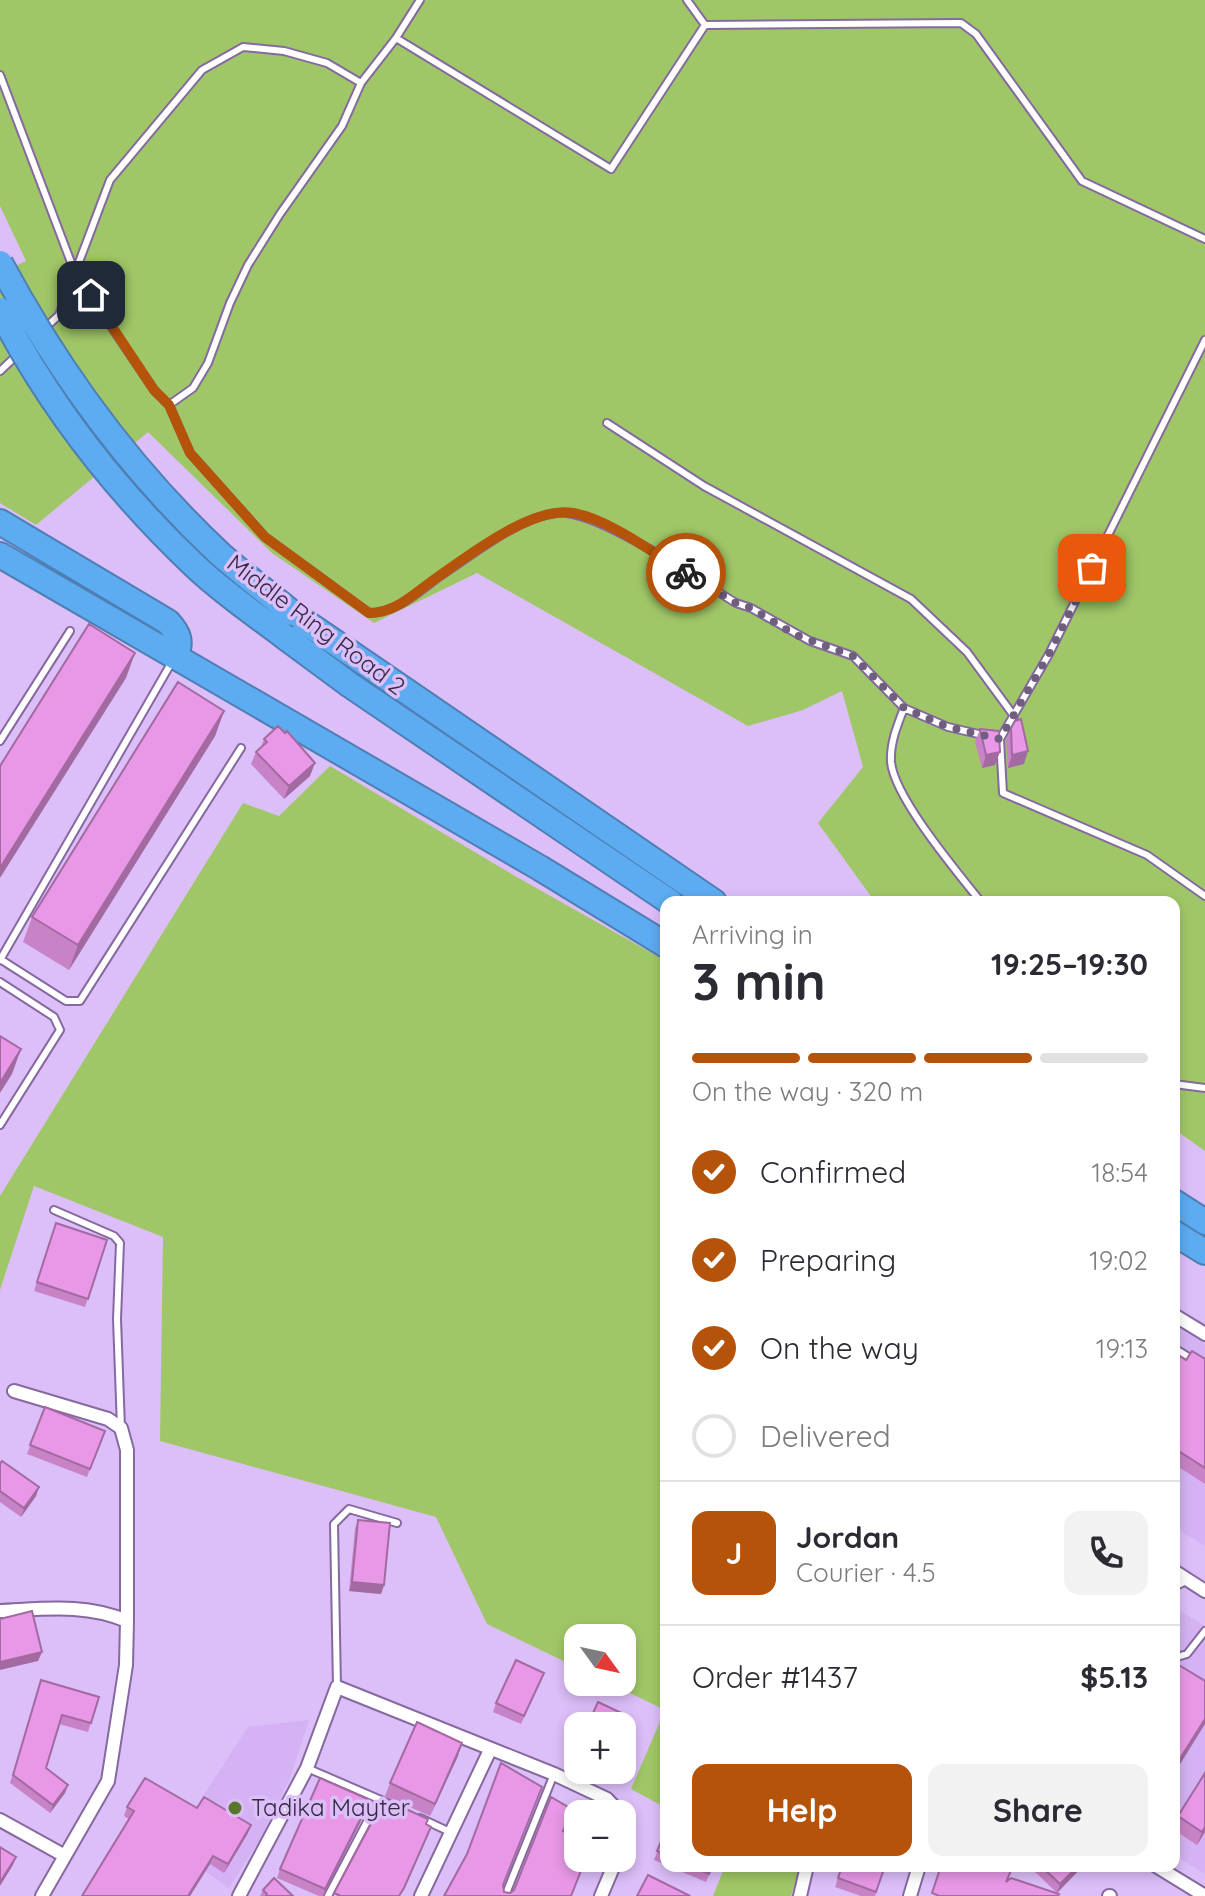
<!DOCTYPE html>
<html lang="en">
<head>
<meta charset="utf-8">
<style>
	body { margin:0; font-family:Quicksand,sans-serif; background:#f2f2f3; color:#2b2b33; height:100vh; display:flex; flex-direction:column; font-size:30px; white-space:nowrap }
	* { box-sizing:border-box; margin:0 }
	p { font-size:26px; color:#7c7c81 }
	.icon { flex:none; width:44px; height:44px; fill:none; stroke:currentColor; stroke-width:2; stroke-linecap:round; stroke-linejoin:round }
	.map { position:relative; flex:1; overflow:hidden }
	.panel { position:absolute; left:660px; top:896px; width:520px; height:976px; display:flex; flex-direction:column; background:#fff; border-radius:16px; box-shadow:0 4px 12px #0003 }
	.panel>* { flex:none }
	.needle { width:52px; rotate:123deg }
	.tools { position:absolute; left:564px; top:1624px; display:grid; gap:16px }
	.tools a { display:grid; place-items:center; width:72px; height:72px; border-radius:16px; background:#fff; box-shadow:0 4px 12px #0003; font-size:40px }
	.pin { position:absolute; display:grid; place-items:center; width:68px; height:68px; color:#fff; margin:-34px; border-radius:16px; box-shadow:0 4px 12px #0006 }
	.courier { position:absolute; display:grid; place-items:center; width:80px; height:80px; margin:-40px; border:6px solid #b45309; border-radius:50%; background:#fff; color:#222; box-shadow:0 2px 10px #0007 }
	.summary em { font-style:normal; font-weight:700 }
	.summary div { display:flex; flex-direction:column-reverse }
	.summary { display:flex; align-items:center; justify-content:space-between; height:136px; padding:0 32px }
	h1 { font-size:52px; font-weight:700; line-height:60px }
	.bar { display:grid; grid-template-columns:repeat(4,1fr); gap:12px 8px; align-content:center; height:96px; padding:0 32px }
	.bar i { height:10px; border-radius:6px; background:#e1e1e2 }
	.bar .on { background:#b45309 }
	.bar p { grid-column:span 4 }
	.line { display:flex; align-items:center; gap:20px; padding:0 32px; border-top:2px solid #e1e1e2 }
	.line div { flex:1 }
	.round { display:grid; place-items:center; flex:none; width:84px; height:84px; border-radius:16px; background:#f2f2f3 }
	ol { padding:0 32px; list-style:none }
	li { display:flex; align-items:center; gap:24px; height:88px }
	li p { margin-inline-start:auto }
	li .icon { padding:8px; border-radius:50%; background:#b45309; color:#fff; stroke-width:4 }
	li:last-child { color:#7c7c81 }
	li i { width:44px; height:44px; border:4px solid #e1e1e2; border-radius:50% }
	.button { display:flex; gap:16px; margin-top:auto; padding:16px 32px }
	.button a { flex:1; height:92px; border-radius:16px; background:#b45309; color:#fff; font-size:32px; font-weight:700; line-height:92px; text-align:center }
	.button a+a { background:#f2f2f3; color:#2b2b33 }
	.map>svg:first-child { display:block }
	.built { fill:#d4b2f4 }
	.green { fill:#a0c767 }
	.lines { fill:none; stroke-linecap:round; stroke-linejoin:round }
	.lane-casing { stroke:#85699f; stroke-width:10 }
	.street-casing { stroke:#85699f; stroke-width:16 }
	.highway-casing { stroke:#4f7eb3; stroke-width:28 }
	.lane { stroke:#fff; stroke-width:6 }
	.street { stroke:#fff; stroke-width:12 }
	.highway { stroke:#5dabf0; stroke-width:24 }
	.highway-bridge-casing { stroke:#4f7eb3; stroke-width:28; stroke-linecap:butt }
	.highway-bridge { stroke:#5dabf0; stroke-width:24 }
	.wall { fill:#c883c6 }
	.shaded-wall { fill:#a26aa1 }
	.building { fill:#e898e6; stroke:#a26aa1; stroke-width:2 }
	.done { stroke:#705e81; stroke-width:8; stroke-dasharray:0 14.4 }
	.route { stroke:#b45309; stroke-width:10 }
	.poi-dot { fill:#5a772c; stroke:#dcbef9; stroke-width:3 }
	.labels { text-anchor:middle; stroke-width:7; stroke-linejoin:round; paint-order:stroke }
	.street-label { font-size:24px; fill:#362a41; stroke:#dcbef9 }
	.poi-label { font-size:24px; fill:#362a41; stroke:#dcbef9; text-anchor:start }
</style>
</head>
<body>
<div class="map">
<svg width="1205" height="1896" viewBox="0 0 1205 1896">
	<rect width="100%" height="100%" fill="#dcbef9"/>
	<path class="built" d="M1174 1325 1205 1343V1546L1174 1527Z
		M1174 1607 1205 1626V1874L1174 1855Z
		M309 1720 290 1778 260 1839 229 1888 170 1847 248 1727Z"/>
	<path class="green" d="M0 0H1205V1151L1174 1129V902H875L818 823 863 767 842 691 803 710 748 726 477 573 374 623 272 553 148 432 36 525 0 503V273L26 261 0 206Z
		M330 766 515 876 666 961V1808L631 1789 665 1710 607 1682H622V1638H578V1668L487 1624 436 1517 160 1441 163 1237 34 1186 0 1290V1196L243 803 279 816Z
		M725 1866H800L791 1896H713Z"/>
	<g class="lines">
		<defs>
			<path id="lane" d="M420 0 396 38 611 169 705 25
				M687 0 705 25 961 23 976 34 1082 181 1205 239
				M0 75 75 273 154 390 169 405 193 388 208 363 230 303 248 265 280 214 342 126 361 83
				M45 328 59 315 110 180 202 70 243 47 284 51 327 63 361 83 396 38
				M1205 340 1049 654 1000 739 1003 793 1147 855 1205 896
				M0 371 17 355
				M169 405 190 453 265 537 369 613C398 613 420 590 443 574 475 553 518 518 556 513 595 507 699 581 736 603L751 608 810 641 853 656 904 708 948 727 1000 739
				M607 423 704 486 911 599 967 652 1014 716
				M904 708C897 726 890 743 891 762 894 797 957 872 981 902
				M0 741 70 631
				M0 959 66 1001H80L241 748
				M0 960 173 660
				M0 982 54 1017 60 1030 0 1125
				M1174 1084 1205 1088
				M54 1210 114 1236 120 1243 117 1319 121 1428
				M1174 1348 1195 1361
				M1174 1587 1188 1580
				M1174 1658 1187 1654 1205 1631
				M337 1687 334 1524 349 1509 397 1523
				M307 1768 388 1803
				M420 1818 450 1832
				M328 1896 379 1799
				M505 1896 554 1774"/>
			<path id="street" d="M1174 1315 1205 1334
				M1174 1571 1205 1591
				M0 1611C44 1609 86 1603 127 1621V1450L121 1428 108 1419 14 1391
				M622 1815 626 1828 622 1846
				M0 1820 65 1856
				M1156 1866 1205 1896
				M42 1896 108 1781 126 1665 127 1621
				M239 1896 307 1768 337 1687 554 1774 607 1799 621 1814
				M421 1896 490 1750
				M601 1896 617 1858
				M800 1896 807 1866
				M910 1896 919 1866
				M1109 1896H1110"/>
			<path id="highway" d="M0 522 168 622C179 634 182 642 175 657
				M0 555 540 868 666 945
				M292 613 714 902
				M285 637 350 685 670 902
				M1174 1202 1205 1222
				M1174 1233 1205 1252"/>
		</defs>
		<use href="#lane" class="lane-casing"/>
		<use href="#street" class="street-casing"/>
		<use href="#highway" class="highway-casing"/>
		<use href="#lane" class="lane"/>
		<use href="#street" class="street"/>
		<use href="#highway" class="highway"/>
		<defs>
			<path id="highway-bridge" d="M0 263C58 371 131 471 221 555 244 575 269 594 292 613
				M0 310C49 405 117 492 194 565 222 592 255 614 285 637"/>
		</defs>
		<use href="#highway-bridge" class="highway-bridge-casing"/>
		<use href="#highway-bridge" class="highway-bridge"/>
	</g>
	<path class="wall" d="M224 711 215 736 69 970 23 942 32 917Z
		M1011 728 1024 764 1008 768 1006 740Z
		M980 729 995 765 982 768 975 742Z
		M264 739 310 776 284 799 251 764 256 752 261 747Z
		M56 1223 107 1240 85 1307 34 1291Z
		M1174 1352 1186 1360 1205 1359V1484L1174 1464Z
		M45 1407 105 1431 87 1477 27 1454Z
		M0 1464 39 1487 36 1496 21 1517 0 1502Z
		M358 1520 384 1585 381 1594 349 1591 355 1529Z
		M544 1673 521 1724 493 1712 496 1703Z
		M38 1689 99 1697 88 1732 59 1724 46 1768 68 1785 65 1793 50 1813 10 1783Z
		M578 1746V1760L574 1758Z
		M458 1756 430 1816 385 1796 390 1783Z
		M1205 1773V1832L1197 1845 1174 1830V1826L1178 1816Z
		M127 1807 197 1808 248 1833 224 1873 210 1864 190 1896H82L129 1819 124 1816Z
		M367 1809 323 1896H319L277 1878 280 1869Z
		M666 1830V1865L654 1860Z
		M668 1866H713L706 1882Z
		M842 1866H885L875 1896H861L835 1887Z
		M1029 1866H1083L1057 1893Z
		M263 1890 293 1896H260Z"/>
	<path class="shaded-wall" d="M135 653 126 678 0 878V868Z
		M224 711 215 736 69 970 78 945Z
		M1028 751 1024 764 1008 768 1012 755Z
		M1000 752 995 765 982 768 986 755Z
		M315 763 310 776 284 799 289 786Z
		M21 1049 12 1074 0 1093V1083Z
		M39 1487 36 1496 21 1517 24 1508Z
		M352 1582 384 1585 381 1594 349 1591Z
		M42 1652 38 1661 0 1670V1662Z
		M1205 1719V1724L1174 1774V1768Z
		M462 1743 458 1756 430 1816 435 1804Z
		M68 1785 65 1793 50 1813 53 1805Z
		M370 1800 367 1809 323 1896 325 1889Z
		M251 1825 248 1833 224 1873 228 1864Z
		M1205 1827V1832L1197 1845 1202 1832Z
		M213 1856 210 1864 190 1896H188Z
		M16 1857 13 1865 0 1886V1882Z
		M1078 1866H1083L1057 1893 1060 1884Z"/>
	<path class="building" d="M89 624 135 653 0 868V766Z
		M178 682 224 711 78 945 32 917Z
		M1021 719 1028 751 1012 755 1011 728 1015 721Z
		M278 726 285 733 287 731 315 763 289 786 256 752 267 742 264 739Z
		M980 729 999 731 1000 752 986 755Z
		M0 1036 21 1049 0 1083Z
		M56 1223 107 1240 88 1299 37 1282Z
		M1192 1351 1205 1359V1468L1174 1448V1352L1186 1360Z
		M45 1407 105 1431 90 1469 30 1445Z
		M2 1461 39 1487 24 1508 0 1491V1464Z
		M358 1520 390 1523 384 1585 352 1582Z
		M32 1611 42 1652 0 1662V1619Z
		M516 1660 544 1673 524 1716 496 1703Z
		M1174 1662 1205 1681V1719L1174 1768V1706L1178 1700 1174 1698Z
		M41 1680 99 1697 91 1723 62 1715 46 1768 68 1785 53 1805 13 1775Z
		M598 1702 630 1717 622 1734V1726H587Z
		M417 1722 462 1743 435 1804 390 1783Z
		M501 1763 542 1787 503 1885 504 1892 510 1893 514 1890 551 1797 573 1810 563 1831 578 1839V1858H586L571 1896H444L467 1854Z
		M1205 1773V1827L1202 1832 1178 1816Z
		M145 1778 197 1808 204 1797 251 1825 228 1864 213 1856 188 1896H82L134 1811 127 1807Z
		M320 1778 370 1800 325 1889 280 1869Z
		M384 1799 428 1819 426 1824 431 1827 404 1888 399 1896H338L339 1895 334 1893Z
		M666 1830V1855L657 1851Z
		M0 1847 16 1857 0 1882Z
		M691 1866H713L709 1874Z
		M842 1866H885L876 1892 838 1878Z
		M941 1866 953 1868V1866H1013L1006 1882 1011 1878 1059 1894 1058 1896H939L932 1893Z
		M1041 1866H1078L1060 1884Z
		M648 1875 690 1896H637Z
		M274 1878 293 1896H266L267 1894 263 1890Z"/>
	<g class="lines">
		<path class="done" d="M686 573 736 603 751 608 796 635 853 656 904 708 948 727 1000 739 1049 654 1092 568"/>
		<path class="route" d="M91 295 154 390 169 405 190 453 265 537 369 613C393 613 409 598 428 584 461 561 531 505 573 513 611 520 653 553 686 573"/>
	</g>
	<circle class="poi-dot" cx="235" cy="1808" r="8"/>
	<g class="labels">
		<g class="street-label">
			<text transform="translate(316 625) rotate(37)" y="8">Middle Ring Road 2</text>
		</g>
		<g class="poi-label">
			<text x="251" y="1816">Tadika Mayter</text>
		</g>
	</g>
</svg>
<div class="tools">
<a><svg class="needle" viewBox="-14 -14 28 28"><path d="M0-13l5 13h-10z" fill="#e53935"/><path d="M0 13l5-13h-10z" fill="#7c7c81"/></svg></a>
<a>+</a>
<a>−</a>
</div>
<div class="pin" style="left:1092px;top:568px;background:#ea580c"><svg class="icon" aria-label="bag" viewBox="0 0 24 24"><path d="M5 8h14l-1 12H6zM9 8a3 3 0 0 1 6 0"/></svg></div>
<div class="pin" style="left:91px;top:295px;background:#1f2937"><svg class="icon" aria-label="home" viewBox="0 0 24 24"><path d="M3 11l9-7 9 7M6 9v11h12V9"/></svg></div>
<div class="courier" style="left:686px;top:573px"><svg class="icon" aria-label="bike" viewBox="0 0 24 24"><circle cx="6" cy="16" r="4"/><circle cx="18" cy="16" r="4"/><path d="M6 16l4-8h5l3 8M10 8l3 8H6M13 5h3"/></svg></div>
<section class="panel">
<div class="summary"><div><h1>3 min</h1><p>Arriving in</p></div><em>19:25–19:30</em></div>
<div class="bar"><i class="on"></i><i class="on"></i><i class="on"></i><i></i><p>On the way · 320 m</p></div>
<ol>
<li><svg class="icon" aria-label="check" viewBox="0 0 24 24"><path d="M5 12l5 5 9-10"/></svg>Confirmed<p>18:54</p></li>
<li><svg class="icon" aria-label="check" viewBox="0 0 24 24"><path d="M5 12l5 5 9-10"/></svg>Preparing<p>19:02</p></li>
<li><svg class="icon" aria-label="check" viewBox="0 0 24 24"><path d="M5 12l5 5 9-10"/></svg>On the way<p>19:13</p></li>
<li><i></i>Delivered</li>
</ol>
<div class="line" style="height:144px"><b class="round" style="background:#b45309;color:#fff">J</b><div><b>Jordan</b><p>Courier · 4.5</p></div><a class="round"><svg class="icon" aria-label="phone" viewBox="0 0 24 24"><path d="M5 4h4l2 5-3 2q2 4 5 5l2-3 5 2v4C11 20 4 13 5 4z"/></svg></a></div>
<div class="line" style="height:104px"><div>Order #1437</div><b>$5.13</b></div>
<div class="button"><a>Help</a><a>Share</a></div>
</section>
</div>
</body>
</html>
